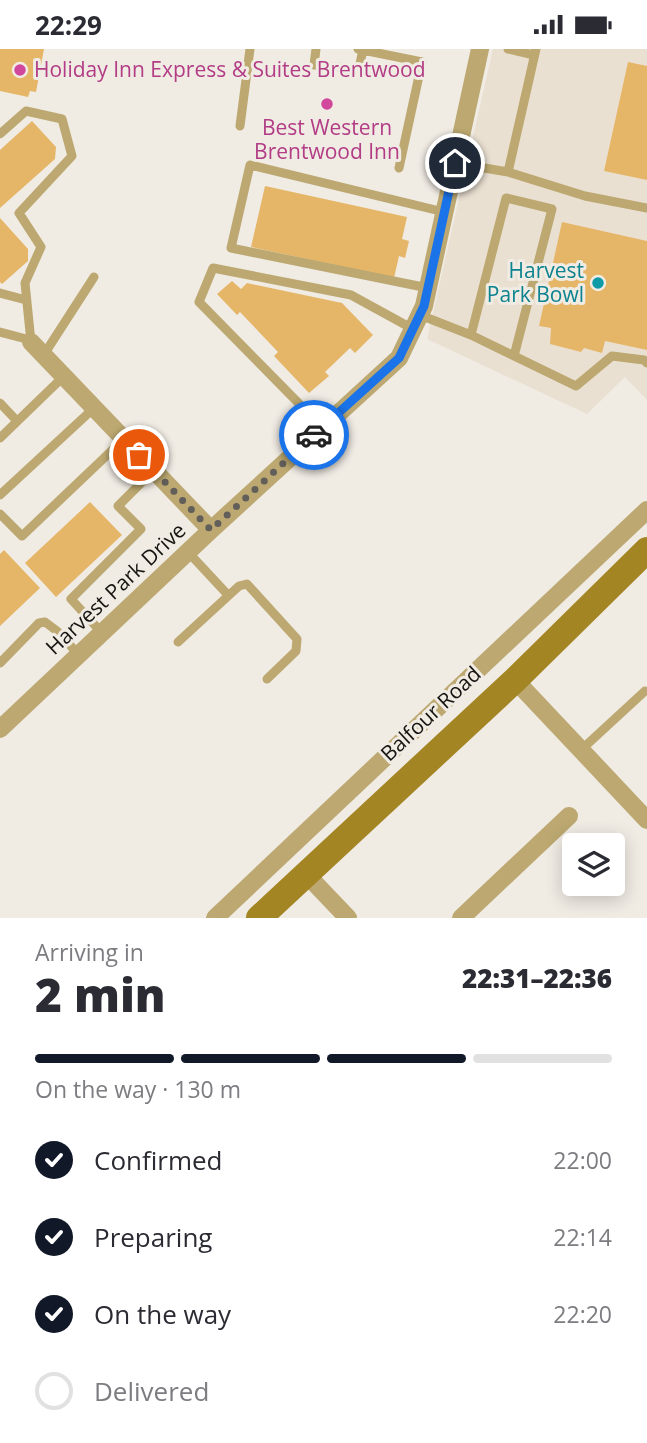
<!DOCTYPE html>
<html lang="en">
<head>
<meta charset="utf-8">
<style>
	body { margin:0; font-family:"Open Sans",sans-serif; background:#f2f2f3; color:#2b2b33; height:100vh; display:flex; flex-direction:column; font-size:26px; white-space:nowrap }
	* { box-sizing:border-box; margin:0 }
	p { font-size:23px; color:#7c7c81 }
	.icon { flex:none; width:38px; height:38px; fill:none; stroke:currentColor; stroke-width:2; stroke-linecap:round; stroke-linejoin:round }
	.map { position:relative; height:869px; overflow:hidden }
	.panel { display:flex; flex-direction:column; background:#fff; flex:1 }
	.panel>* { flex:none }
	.buttons { position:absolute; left:562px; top:784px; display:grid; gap:14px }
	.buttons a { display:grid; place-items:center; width:63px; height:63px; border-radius:7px; background:#fff; box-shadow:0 4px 18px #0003; font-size:35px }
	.pin { position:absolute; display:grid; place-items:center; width:60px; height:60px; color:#fff; margin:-30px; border:4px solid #fff; border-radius:50%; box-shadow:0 2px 7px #0007 }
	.courier { position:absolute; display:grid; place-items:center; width:70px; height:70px; margin:-35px; border:5px solid #1a73e8; border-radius:50%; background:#fff; color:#222; box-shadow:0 2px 9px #0007 }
	.summary em { font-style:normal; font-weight:800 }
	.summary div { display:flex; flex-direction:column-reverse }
	.summary { display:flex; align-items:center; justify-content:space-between; height:119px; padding:0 35px }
	h1 { font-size:46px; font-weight:800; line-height:52px }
	.bar { display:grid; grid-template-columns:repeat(4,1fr); gap:10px 7px; align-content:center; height:84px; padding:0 35px }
	.bar i { height:9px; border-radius:5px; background:#e1e1e2 }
	.bar .active { background:#111827 }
	.bar p { grid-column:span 4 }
	ol { padding:0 35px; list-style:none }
	li { display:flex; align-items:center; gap:21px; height:77px }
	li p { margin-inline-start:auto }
	li .icon { padding:7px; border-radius:50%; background:#111827; color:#fff; stroke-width:4 }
	li:last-child { color:#7c7c81 }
	li i { width:38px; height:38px; border:4px solid #e1e1e2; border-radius:50% }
	.status { display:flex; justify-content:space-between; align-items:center; height:49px; padding:0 35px; background:#fff; direction:ltr }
	.status svg { height:19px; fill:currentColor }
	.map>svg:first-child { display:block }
	.built { fill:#eae0d2 }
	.building { fill:#e6b668 }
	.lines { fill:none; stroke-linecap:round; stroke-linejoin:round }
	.lane { stroke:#bca870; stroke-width:9 }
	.street { stroke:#bca870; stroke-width:18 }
	.secondary { stroke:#a48524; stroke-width:26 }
	.done { stroke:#625f5a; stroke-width:7; stroke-dasharray:0 12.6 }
	.route { stroke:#1a73e8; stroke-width:9 }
	.hotel-dot { fill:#d1479c; stroke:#f0ebe3; stroke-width:2.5 }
	.culture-dot { fill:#0f9aa8; stroke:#f0ebe3; stroke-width:2.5 }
	.labels { text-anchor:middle; stroke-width:6; stroke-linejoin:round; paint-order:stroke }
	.hotel-label { font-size:21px; fill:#b23c85; stroke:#f0ebe3; text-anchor:start }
	.culture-label { font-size:21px; fill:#0d838f; stroke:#f0ebe3; text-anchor:end }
	.street-label { font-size:21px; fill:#161411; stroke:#f0ebe3 }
</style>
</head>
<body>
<div class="status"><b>22:29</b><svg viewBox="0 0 49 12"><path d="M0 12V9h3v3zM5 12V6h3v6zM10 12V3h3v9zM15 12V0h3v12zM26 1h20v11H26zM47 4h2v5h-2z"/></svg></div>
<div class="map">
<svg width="647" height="869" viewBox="0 0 647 869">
	<rect width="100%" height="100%" fill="#f0ebe3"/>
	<path class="built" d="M493 0H647V351L625 328 587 365 427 290Z"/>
	<path class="building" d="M0 0H44L36 43 30 42 28 48 0 42Z
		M628 13 647 17V131L604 122Z
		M32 72 56 98 55 110 0 159V101Z
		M265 137 407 168 402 190 409 192 405 209 399 207 394 229 251 198Z
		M0 169 28 200V212L2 235 0 233Z
		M562 173 647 192V301L605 292 602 304 584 299 581 303 550 295 551 279 539 277Z
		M232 232 241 240 247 234 342 254 373 286 355 304 350 299 325 323 329 327 309 344 274 307 278 303 240 263 237 266 217 245Z
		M90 453 122 486 56 548 25 514Z
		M4 501 40 539 0 577V505Z"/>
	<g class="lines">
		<path class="lane" d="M316 0 314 16 359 20 363 0
			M358 0 422 13 399 119
			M508 0 534 6
			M240 77 250 0
			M0 85 26 62 62 70 72 107 19 164 41 198 25 234 31 293
			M455 114 508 123 536 0
			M508 123 585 147 647 159
			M428 239 231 199 250 116 444 163
			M0 244 26 251
			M420 266 471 286 576 337 612 307 644 311 647 314
			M0 283 30 291
			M471 286 506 149 552 160 514 307
			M43 307 94 228
			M0 354 17 372
			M323 379 199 253 213 219 351 246 413 280
			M0 389 63 328
			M0 446 94 359
			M0 465 22 487 124 390
			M188 503 228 546
			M102 584 71 550 141 480 118 457 154 421
			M178 593 239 537 247 535 297 590 296 602 267 630
			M0 614 39 574 45 573 57 582 79 606
			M581 701 645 642"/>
		<path class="street" d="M31 293 211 481
			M515 631 647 771
			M0 680 211 481 399 309 424 257 480 0
			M306 825 348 869
			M215 869 647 461
			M461 869 569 767"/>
		<path class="secondary" d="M259 869 515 631 647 501"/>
	</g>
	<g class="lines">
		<path class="done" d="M139 406 211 481 314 386"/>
		<path class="route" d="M314 386 399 309 424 257 455 114"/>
	</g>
	<g class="hotel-dot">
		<circle cx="20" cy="21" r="7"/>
		<circle cx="327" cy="55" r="7"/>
	</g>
	<circle class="culture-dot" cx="598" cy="234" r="7"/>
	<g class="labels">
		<g class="hotel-label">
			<text x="34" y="28">Holiday Inn Express &amp; Suites Brentwood</text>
			<text x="327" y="86" text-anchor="middle">Best Western<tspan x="327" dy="24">Brentwood Inn</tspan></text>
		</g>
		<g class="culture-label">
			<text x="584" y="229">Harvest<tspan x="584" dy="24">Park Bowl</tspan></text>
		</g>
		<g class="street-label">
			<text transform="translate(116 540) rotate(-43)" y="7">Harvest Park Drive</text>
			<text transform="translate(431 665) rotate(-43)" y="7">Balfour Road</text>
		</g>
	</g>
</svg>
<div class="buttons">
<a><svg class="icon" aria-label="layers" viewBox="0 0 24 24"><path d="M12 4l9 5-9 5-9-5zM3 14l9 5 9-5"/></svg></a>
</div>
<div class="pin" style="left:139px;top:406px;background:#ea580c"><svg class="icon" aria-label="bag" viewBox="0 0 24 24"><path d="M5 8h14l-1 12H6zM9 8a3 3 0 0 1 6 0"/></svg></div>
<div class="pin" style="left:455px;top:114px;background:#1f2937"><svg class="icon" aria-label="home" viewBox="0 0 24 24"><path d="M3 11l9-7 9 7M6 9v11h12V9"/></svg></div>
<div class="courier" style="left:314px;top:386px"><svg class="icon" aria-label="car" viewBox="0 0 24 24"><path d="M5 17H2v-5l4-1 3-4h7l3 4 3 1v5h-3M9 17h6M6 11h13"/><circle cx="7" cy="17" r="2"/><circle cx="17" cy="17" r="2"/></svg></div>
</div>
<section class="panel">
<div class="summary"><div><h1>2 min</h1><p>Arriving in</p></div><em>22:31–22:36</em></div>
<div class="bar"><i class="active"></i><i class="active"></i><i class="active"></i><i></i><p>On the way · 130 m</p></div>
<ol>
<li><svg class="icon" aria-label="check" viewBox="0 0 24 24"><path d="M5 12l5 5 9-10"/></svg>Confirmed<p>22:00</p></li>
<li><svg class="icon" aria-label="check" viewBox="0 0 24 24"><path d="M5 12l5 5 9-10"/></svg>Preparing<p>22:14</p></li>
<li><svg class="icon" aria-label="check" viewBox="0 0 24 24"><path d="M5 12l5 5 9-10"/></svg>On the way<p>22:20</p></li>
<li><i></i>Delivered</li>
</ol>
</section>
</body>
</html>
